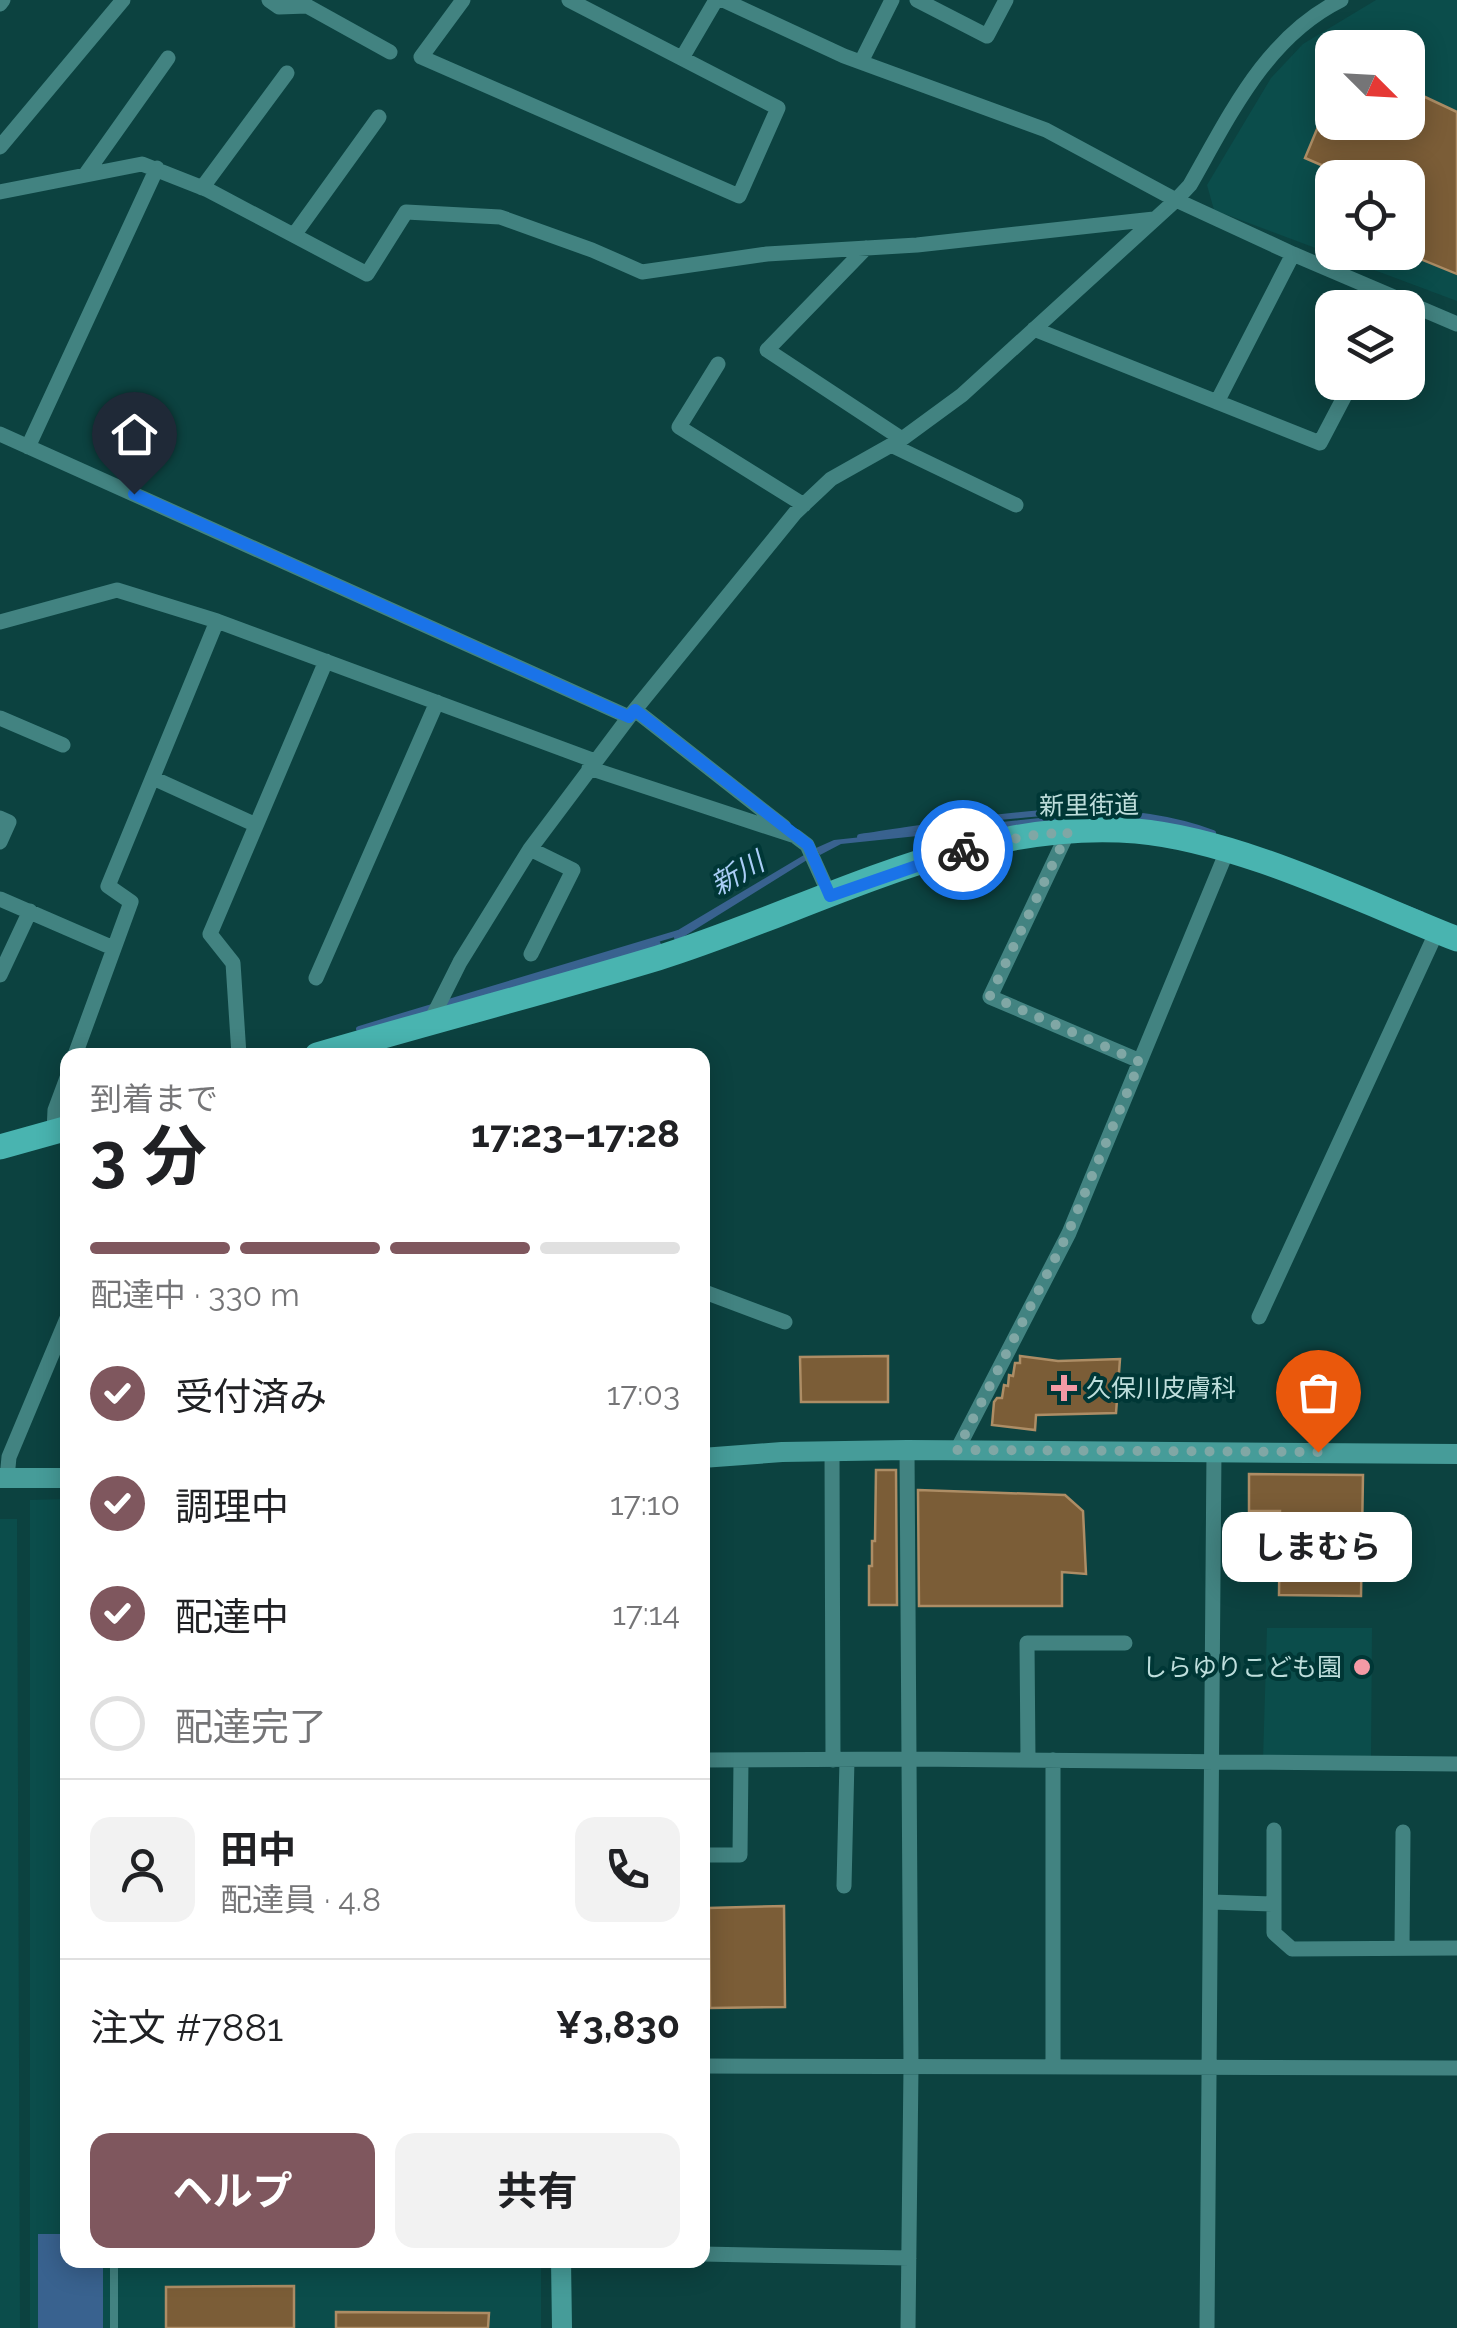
<!DOCTYPE html>
<html lang="ja">
<head>
<meta charset="utf-8">
<style>
	body { margin:0; font-family:Raleway,"Noto Sans JP",sans-serif; background:#f2f2f2; color:#202124; height:100vh; display:flex; flex-direction:column; font-size:38px; white-space:nowrap }
	* { box-sizing:border-box; margin:0 }
	p { font-size:32px; color:#757577 }
	.icon { flex:none; width:55px; height:55px; fill:none; stroke:currentColor; stroke-width:2; stroke-linecap:round; stroke-linejoin:round }
	.map { position:relative; flex:1; overflow:hidden }
	.details { position:absolute; left:60px; top:1048px; width:650px; height:1220px; display:flex; flex-direction:column; background:#fff; border-radius:20px; box-shadow:0 5px 25px #0003 }
	.details>* { flex:none }
	.needle { width:65px; rotate:114deg }
	.buttons { position:absolute; left:1315px; top:30px; display:grid; gap:20px }
	.buttons a { display:grid; place-items:center; width:110px; height:110px; border-radius:20px; background:#fff; box-shadow:0 5px 25px #0003; font-size:50px }
	.pin { position:absolute; display:grid; place-items:center; width:85px; height:85px; color:#fff; margin:-102px -42px; border-radius:50% 50% 50% 0; rotate:-45deg; box-shadow:0 0 10px #0007 }
	.pin .icon { rotate:45deg }
	.courier { position:absolute; display:grid; place-items:center; width:100px; height:100px; margin:-50px; border:8px solid #1a73e8; border-radius:50%; background:#fff; color:#222; box-shadow:0 2px 12px #0007 }
	.bubble { position:absolute; height:70px; border-radius:20px; background:#fff; box-shadow:0 5px 25px #0003; font-size:32px; font-weight:700; line-height:70px; text-align:center }
	.head em { font-style:normal; font-weight:700 }
	.head div { display:flex; flex-direction:column-reverse }
	.head { display:flex; align-items:center; justify-content:space-between; height:170px; padding:0 30px }
	h1 { font-size:65px; font-weight:700; line-height:75px }
	.bar { display:grid; grid-template-columns:repeat(4,1fr); gap:15px 10px; align-content:center; height:120px; padding:0 30px }
	.bar i { height:12px; border-radius:8px; background:#e0e0e0 }
	.bar .selected { background:#7f575e }
	.bar p { grid-column:span 4 }
	.line { display:flex; align-items:center; gap:25px; padding:0 30px; border-top:2px solid #e0e0e0 }
	.line div { flex:1 }
	.round { display:grid; place-items:center; flex:none; width:105px; height:105px; border-radius:20px; background:#f2f2f2 }
	ol { padding:0 30px; list-style:none }
	li { display:flex; align-items:center; gap:30px; height:110px }
	li p { margin-inline-start:auto }
	li .icon { padding:10px; border-radius:50%; background:#7f575e; color:#fff; stroke-width:4 }
	li:last-child { color:#757577 }
	li i { width:55px; height:55px; border:5px solid #e0e0e0; border-radius:50% }
	.button { display:flex; gap:20px; margin-top:auto; padding:20px 30px }
	.button a { flex:1; height:115px; border-radius:20px; background:#7f575e; color:#fff; font-size:40px; font-weight:700; line-height:115px; text-align:center }
	.button a+a { background:#f2f2f2; color:#202124 }
	.map>svg:first-child { display:block }
	.built { fill:#0b4d4b; fill-rule:evenodd }
	.water { fill:#39628f }
	.lines { fill:none; stroke-linecap:round; stroke-linejoin:round }
	.stream { stroke:#39628f; stroke-width:6 }
	.building { fill:#7b5d37; stroke:#ad8d65; stroke-width:2.5 }
	.lane { stroke:#428381; stroke-width:8 }
	.street { stroke:#428381; stroke-width:15 }
	.secondary { stroke:#469c99; stroke-width:20 }
	.primary { stroke:#49b4b0; stroke-width:25 }
	.done { stroke:#80a7a5; stroke-width:10; stroke-dasharray:0 18 }
	.route { stroke:#1a73e8; stroke-width:12 }
	.poi-dot { fill:#f49aa5; stroke:#003736; stroke-width:4 }
	.labels { text-anchor:middle; stroke-width:8; stroke-linejoin:round; paint-order:stroke }
	.street-label { font-size:25px; fill:#bededc; stroke:#003736 }
	.poi-label { font-size:25px; fill:#bededc; stroke:#003736; text-anchor:start }
	.water-label { font-size:28px; font-style:italic; fill:#aacef7; stroke:#003736 }
</style>
</head>
<body>
<div class="map">
<svg width="1457" height="2328" viewBox="0 0 1457 2328">
	<rect width="100%" height="100%" fill="#0c4240"/>
	<path class="built" d="M1376 0H1457V301L1214 210 1207 185 1271 78 1303 44ZM1332 48H1408V122H1332ZM1332 178H1408V252H1332Z
		M67 1499 68 2260H541V2328H30V1500Z
		M0 1519H17L20 2328H0Z
		M1267 1628H1372L1371 1760H1263Z"/>
	<path class="water" d="M1087 813C1206 817 1314 869 1424 912L1422 918 1079 819 841 844 820 855 816 848 834 840Z
		M804 855 807 860 675 942 673 933Z
		M659 940 662 946 448 1011 446 1004Z
		M38 2234H67L68 2260H103V2328H38Z"/>
	<g class="lines">
		<path class="stream" d="M860 837C974 821 1102 792 1213 833
			M359 1029 678 933"/>
	</g>
	<path class="building" d="M1408 89 1457 112V274L1408 254V178H1351L1305 158 1332 93V122H1408Z
		M888 1356V1402H801L800 1357Z
		M1020 1356 1058 1361 1120 1359 1116 1413 1036 1415 1035 1430 992 1425 994 1402 997 1398H1002L1004 1385 1008 1386 1009 1375 1013 1376 1015 1363H1020Z
		M876 1470H896L897 1605H869V1566H872V1541H875Z
		M1249 1474 1363 1475 1361 1596 1279 1595 1280 1511H1249Z
		M918 1490 1065 1495 1083 1511 1086 1574 1062 1572V1606H919Z
		M784 1906 785 2007 710 2008 709 1908Z
		M294 2286V2328H166V2287Z
		M336 2312 489 2313 488 2328H336Z"/>
	<g class="lines">
		<path class="lane" d="M114 2260V2328"/>
		<path class="street" d="M269 0 279 7 307 6 390 52
			M463 0 421 57 739 196 778 108 569 0
			M723 0 844 56 1046 130 1176 200 1293 254 1457 324
			M917 0 987 36 1006 0
			M0 4 3 0
			M682 58 716 0
			M861 62 892 0
			M0 147 123 0
			M85 175 168 58
			M202 188 287 73
			M0 192 142 164 208 190 367 274 406 212 500 217 592 250 642 272 767 254 917 245 1154 219
			M294 235 379 117
			M866 248 767 350 902 439
			M1034 329 1320 443 1352 382
			M718 364 679 427 804 505
			M1217 402 1293 254
			M0 434 629 717
			M891 445 1016 505
			M28 447 157 168
			M0 622 117 590 217 621 595 761
			M635 710 784 827
			M0 718 63 745
			M589 768 795 836 807 845 830 896
			M153 778 256 825
			M0 818 9 822 0 842
			M1068 832 990 997 1140 1061
			M530 849 573 870 531 954
			M0 899 113 948
			M0 975 30 911
			M316 978 437 702
			M430 1022 460 962 530 849 629 717 795 513 831 479 902 439 962 395 1176 200 1190 185C1230 115 1266 37 1341 0
			M75 1055 131 902 108 886 217 621
			M239 1055 233 963 210 934 326 661
			M54 1132 55 1110 68 1075
			M702 1291 785 1322
			M1259 1317 1437 931
			M907 1450 911 2067 908 2328
			M957 1450 1069 1233 1227 851
			M832 1451 833 1760
			M7 1478 9 1457 68 1316
			M702 1760 911 1759 1457 1764
			M1028 1760 1027 1643H1125
			M1053 1760V2067
			M1274 1830V1933L1292 1949 1457 1948
			M702 1855H740L741 1760
			M844 1886 847 1760
			M1212 1902 1274 1904
			M1402 1948 1403 1832
			M702 2066 1457 2068
			M702 2254 909 2258
			M1207 2328 1214 1451"/>
		<path class="secondary" d="M702 1458 782 1452 907 1450 1457 1454
			M0 1478H68
			M561 2260 562 2328"/>
		<path class="primary" d="M317 1055C430 1022 545 992 658 958 813 910 968 817 1136 831 1238 840 1361 901 1457 939
			M0 1147 68 1128"/>
	</g>
	<g class="lines">
		<path class="done" d="M963 850 1027 836 1068 832 990 996 1140 1062 1068 1233 957 1450 1318 1452"/>
		<path class="route" d="M134 494 629 717 635 710 808 845 830 896 963 850"/>
	</g>
	<g class="poi-dot">
		<path d="M1059 1373h10v10h10v10h-10v10h-10v-10h-10v-10h10z"/>
		<circle cx="1362" cy="1667" r="10"/>
	</g>
	<g class="labels">
		<g class="street-label">
			<text transform="translate(1089 805) rotate(-1)" y="9">新里街道</text>
		</g>
		<g class="poi-label">
			<text x="1086" y="1397">久保川皮膚科</text>
			<text x="1342" y="1676" text-anchor="end">しらゆりこども園</text>
		</g>
		<g class="water-label">
			<text transform="translate(737 873) rotate(-30)" y="10">新川</text>
		</g>
	</g>
</svg>
<div class="buttons">
<a><svg class="needle" viewBox="-14 -14 28 28"><path d="M0-13l5 13h-10z" fill="#e53935"/><path d="M0 13l5-13h-10z" fill="#757577"/></svg></a>
<a><svg class="icon" aria-label="locate" viewBox="0 0 24 24"><circle cx="12" cy="12" r="6"/><path d="M12 2v4M12 18v4M2 12h4M18 12h4"/></svg></a>
<a><svg class="icon" aria-label="layers" viewBox="0 0 24 24"><path d="M12 4l9 5-9 5-9-5zM3 14l9 5 9-5"/></svg></a>
</div>
<div class="pin" style="left:1318px;top:1452px;background:#ea580c"><svg class="icon" aria-label="bag" viewBox="0 0 24 24"><path d="M5 8h14l-1 12H6zM9 8a3 3 0 0 1 6 0"/></svg></div>
<div class="pin" style="left:134px;top:494px;background:#1f2937"><svg class="icon" aria-label="home" viewBox="0 0 24 24"><path d="M3 11l9-7 9 7M6 9v11h12V9"/></svg></div>
<div class="courier" style="left:963px;top:850px"><svg class="icon" aria-label="bike" viewBox="0 0 24 24"><circle cx="6" cy="16" r="4"/><circle cx="18" cy="16" r="4"/><path d="M6 16l4-8h5l3 8M10 8l3 8H6M13 5h3"/></svg></div>
<div class="bubble" style="left:1222px;top:1512px;width:190px">しまむら</div>
<section class="details">
<div class="head"><div><h1>3 分</h1><p>到着まで</p></div><em>17:23–17:28</em></div>
<div class="bar"><i class="selected"></i><i class="selected"></i><i class="selected"></i><i></i><p>配達中 · 330 m</p></div>
<ol>
<li><svg class="icon" aria-label="check" viewBox="0 0 24 24"><path d="M5 12l5 5 9-10"/></svg>受付済み<p>17:03</p></li>
<li><svg class="icon" aria-label="check" viewBox="0 0 24 24"><path d="M5 12l5 5 9-10"/></svg>調理中<p>17:10</p></li>
<li><svg class="icon" aria-label="check" viewBox="0 0 24 24"><path d="M5 12l5 5 9-10"/></svg>配達中<p>17:14</p></li>
<li><i></i>配達完了</li>
</ol>
<div class="line" style="height:180px"><a class="round"><svg class="icon" aria-label="person" viewBox="0 0 24 24"><circle cx="12" cy="8" r="4"/><path d="M4 21q1-7 8-7t8 7"/></svg></a><div><b>田中</b><p>配達員 · 4.8</p></div><a class="round"><svg class="icon" aria-label="phone" viewBox="0 0 24 24"><path d="M5 4h4l2 5-3 2q2 4 5 5l2-3 5 2v4C11 20 4 13 5 4z"/></svg></a></div>
<div class="line" style="height:130px"><div>注文 #7881</div><b>¥3,830</b></div>
<div class="button"><a>ヘルプ</a><a>共有</a></div>
</section>
</div>
</body>
</html>
